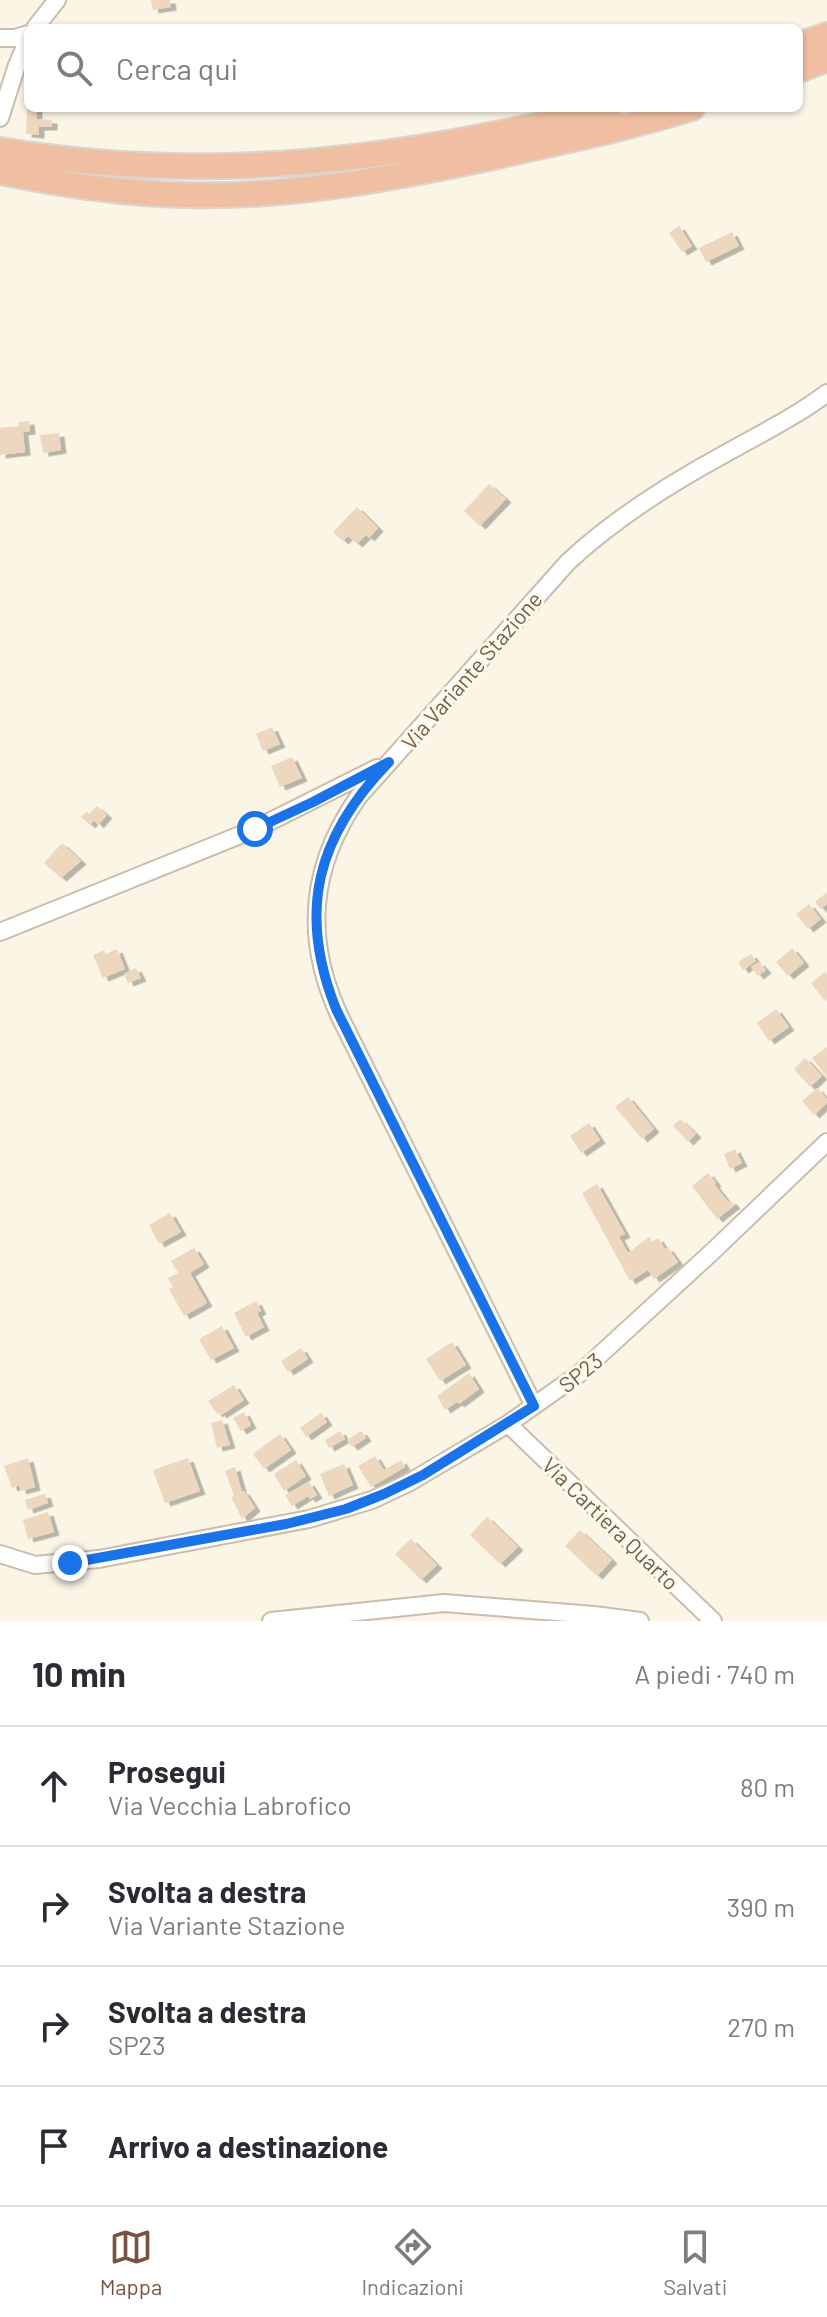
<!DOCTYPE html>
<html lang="it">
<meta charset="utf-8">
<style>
:root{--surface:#fff;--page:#f2f2f3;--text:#2b2b33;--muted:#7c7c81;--line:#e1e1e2;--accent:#7a5242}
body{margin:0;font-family:Barlow,sans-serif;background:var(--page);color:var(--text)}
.stop{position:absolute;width:24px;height:24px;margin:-18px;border:6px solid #1a73e8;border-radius:50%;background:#fff}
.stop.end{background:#1a73e8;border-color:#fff;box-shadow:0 2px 8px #0008}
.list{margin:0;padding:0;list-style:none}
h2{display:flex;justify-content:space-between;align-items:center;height:104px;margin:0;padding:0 32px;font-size:34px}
h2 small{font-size:26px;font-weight:400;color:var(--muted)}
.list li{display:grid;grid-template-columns:52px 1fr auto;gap:24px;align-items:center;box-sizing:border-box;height:120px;padding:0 32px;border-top:2px solid var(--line)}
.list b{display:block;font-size:30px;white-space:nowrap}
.list p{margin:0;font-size:26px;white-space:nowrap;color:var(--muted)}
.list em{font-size:26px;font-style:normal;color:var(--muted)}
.icon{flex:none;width:44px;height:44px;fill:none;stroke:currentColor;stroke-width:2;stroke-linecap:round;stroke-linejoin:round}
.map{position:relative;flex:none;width:827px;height:1621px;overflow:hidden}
.search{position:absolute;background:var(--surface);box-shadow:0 2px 6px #0004;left:24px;right:24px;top:24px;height:88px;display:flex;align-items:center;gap:20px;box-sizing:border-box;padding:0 28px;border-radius:12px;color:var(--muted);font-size:30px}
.sheet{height:584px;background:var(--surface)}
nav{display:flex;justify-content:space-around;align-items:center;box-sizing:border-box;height:112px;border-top:2px solid var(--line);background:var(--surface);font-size:22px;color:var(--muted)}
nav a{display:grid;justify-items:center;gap:4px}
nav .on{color:var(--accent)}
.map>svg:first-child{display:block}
.building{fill:#eed7bf;filter:url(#shadow)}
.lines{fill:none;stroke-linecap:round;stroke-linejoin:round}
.minor-casing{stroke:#cbbdad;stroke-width:20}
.highway-casing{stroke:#dad5d0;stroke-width:28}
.minor{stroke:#fff;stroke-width:16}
.highway{stroke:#f0bfa1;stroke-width:24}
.route{stroke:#1a73e8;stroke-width:10}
.labels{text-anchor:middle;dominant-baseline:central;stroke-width:6;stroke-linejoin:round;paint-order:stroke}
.street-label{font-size:22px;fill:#715e4c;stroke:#fef8eb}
</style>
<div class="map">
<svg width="827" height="1621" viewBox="0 0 827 1621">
<defs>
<filter id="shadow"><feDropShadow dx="5.5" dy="3.5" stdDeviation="0" flood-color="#0004"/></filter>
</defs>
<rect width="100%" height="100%" fill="#faf5e5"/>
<!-- building -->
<path class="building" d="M151,0H170L171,7L153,10Z
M27,108H37V119L52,120V127H39V135L26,134Z
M679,226L692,246L682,252L669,233Z
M732,232L739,246L706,262L699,248Z
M29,421L30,431L23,432L25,452L0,455V428L19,426V422Z
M59,433L61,450L43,453L40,435Z
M489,484L506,499L480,526L464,511Z
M357,507L378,528L369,538L366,535L357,544L348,536L343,541L333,532Z
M272,727L280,744L263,751L256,734Z
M292,757L302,778L280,787L271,766Z
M97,806L107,815L98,825L94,820L90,825L81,817L86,812L89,814Z
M62,843L81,861L61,878L44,863Z
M827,892V904L821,909L815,902Z
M809,904L821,919L808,929L796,914Z
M792,948L804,963L788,976L776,962Z
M117,949L125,969L103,978L93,955L104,950L106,954Z
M751,954L756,961L743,970L738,962Z
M759,962L766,970L758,976L751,967Z
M136,968L141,978L128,983L124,974Z
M825,972L827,975V998L824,1000L811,983Z
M776,1009L789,1027L769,1041L757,1023Z
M827,1047V1077L812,1058Z
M805,1058L822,1076L810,1087L794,1069Z
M817,1088L827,1099V1103L814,1115L802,1101Z
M628,1097L654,1129L642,1139L615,1107Z
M680,1119L696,1134L688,1142L673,1126Z
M589,1123L600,1140L581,1153L570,1136Z
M735,1149L742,1163L730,1169L724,1154Z
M708,1173L716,1183L714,1184L728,1202L730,1200L735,1205L717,1219L692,1186Z
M597,1184L625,1234L619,1237L628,1253L649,1237L652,1242L658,1238L665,1249L668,1248L678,1262L654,1279L648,1270L630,1281L582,1193Z
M170,1213L181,1232L159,1244L149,1225Z
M194,1248L204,1264L190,1273L207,1303L184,1316L169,1289L173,1287L168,1278L178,1273L171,1261Z
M256,1301L261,1311L257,1313L264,1327L246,1337L234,1313Z
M222,1326L234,1348L211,1360L199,1339Z
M452,1342L466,1365L440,1381L426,1359Z
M301,1348L308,1359L288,1372L281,1361Z
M469,1373L479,1389L459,1404L457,1402L445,1410L437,1396Z
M234,1385L244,1400L221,1415L219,1412L217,1414L208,1401Z
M244,1412L251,1425L241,1431L233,1418Z
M321,1413L327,1422L306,1437L300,1428Z
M222,1420L230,1445L217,1448L211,1423Z
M340,1431L345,1439L329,1448L325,1440Z
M361,1431L366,1438L352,1447L347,1440Z
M280,1434L291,1450L264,1469L253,1454Z
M375,1456L384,1470L401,1460L405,1467L371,1487L358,1466Z
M28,1458L35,1487L21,1491L19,1485L12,1488L4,1466Z
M188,1458L200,1491L165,1503L153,1470Z
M296,1460L306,1476L284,1491L274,1474Z
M344,1464L353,1485L329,1496L320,1474Z
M235,1467L242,1492L244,1491L255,1508L242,1519L231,1497L234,1496L225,1471Z
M309,1482L317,1495L310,1499L308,1496L292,1506L285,1495Z
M45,1494L48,1503L28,1510L25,1500Z
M48,1512L54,1532L28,1539L23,1520Z
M487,1517L518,1547L500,1564L470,1535Z
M580,1530L612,1560L597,1576L565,1546Z
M411,1539L437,1565L421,1580L395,1554Z"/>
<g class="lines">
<defs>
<path id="minor" d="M35,28L57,0
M0,38H15L28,34
M0,118L17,65L28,40
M0,932L255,829L377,768
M534,1406L341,1019C303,940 309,867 359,796L568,562C614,519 666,486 721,456C756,436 794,418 827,393
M508,1424L713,1621
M0,1554L35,1565L99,1559L309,1519L372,1500L410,1482L508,1424L579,1374L712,1252L827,1142
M271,1621L444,1603L594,1615L640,1621"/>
<path id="highway" d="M799,45L827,35
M799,70L827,59
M0,150C211,185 404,160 610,108
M0,172C62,184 123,194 186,195C291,198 395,178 498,156C563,141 628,128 692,108"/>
</defs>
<!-- minor casing -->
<use href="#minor" class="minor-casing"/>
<!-- highway casing -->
<use href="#highway" class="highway-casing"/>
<!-- minor -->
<use href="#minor" class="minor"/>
<!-- highway -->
<use href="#highway" class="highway"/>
</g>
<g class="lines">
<!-- route -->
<path class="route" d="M70,1563L286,1524L346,1509L384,1494L423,1475L534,1406L336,1009C297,911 317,836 389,762L313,802L255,829"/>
</g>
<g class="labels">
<!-- street labels -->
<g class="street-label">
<text transform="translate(471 670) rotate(-49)">Via Variante Stazione</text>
<text transform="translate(580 1372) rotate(-39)">SP23</text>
<text transform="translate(611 1523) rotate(44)">Via Cartiera Quarto</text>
</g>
</g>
</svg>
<div class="stop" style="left:255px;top:829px"></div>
<div class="stop end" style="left:70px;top:1563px"></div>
<div class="search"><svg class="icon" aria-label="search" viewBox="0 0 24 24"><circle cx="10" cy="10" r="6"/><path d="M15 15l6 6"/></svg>Cerca qui</div>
</div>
<section class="sheet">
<h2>10 min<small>A piedi · 740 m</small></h2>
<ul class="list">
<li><svg class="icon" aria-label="ahead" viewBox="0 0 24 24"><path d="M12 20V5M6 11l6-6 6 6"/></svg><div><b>Prosegui</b><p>Via Vecchia Labrofico</p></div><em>80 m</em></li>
<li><svg class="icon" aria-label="right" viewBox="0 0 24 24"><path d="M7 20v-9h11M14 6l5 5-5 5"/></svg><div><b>Svolta a destra</b><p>Via Variante Stazione</p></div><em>390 m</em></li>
<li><svg class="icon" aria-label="right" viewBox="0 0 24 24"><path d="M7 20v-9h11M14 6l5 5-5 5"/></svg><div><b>Svolta a destra</b><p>SP23</p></div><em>270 m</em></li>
<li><svg class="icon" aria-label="arrive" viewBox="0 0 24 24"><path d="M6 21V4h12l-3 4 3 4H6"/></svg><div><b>Arrivo a destinazione</b></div></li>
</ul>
</section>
<nav>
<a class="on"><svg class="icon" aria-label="map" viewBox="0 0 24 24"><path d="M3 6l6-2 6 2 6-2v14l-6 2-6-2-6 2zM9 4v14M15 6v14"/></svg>Mappa</a>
<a><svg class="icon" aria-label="directions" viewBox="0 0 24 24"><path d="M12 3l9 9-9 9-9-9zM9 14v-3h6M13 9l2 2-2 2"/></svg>Indicazioni</a>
<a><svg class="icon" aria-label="saved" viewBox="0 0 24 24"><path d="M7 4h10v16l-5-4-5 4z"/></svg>Salvati</a>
</nav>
